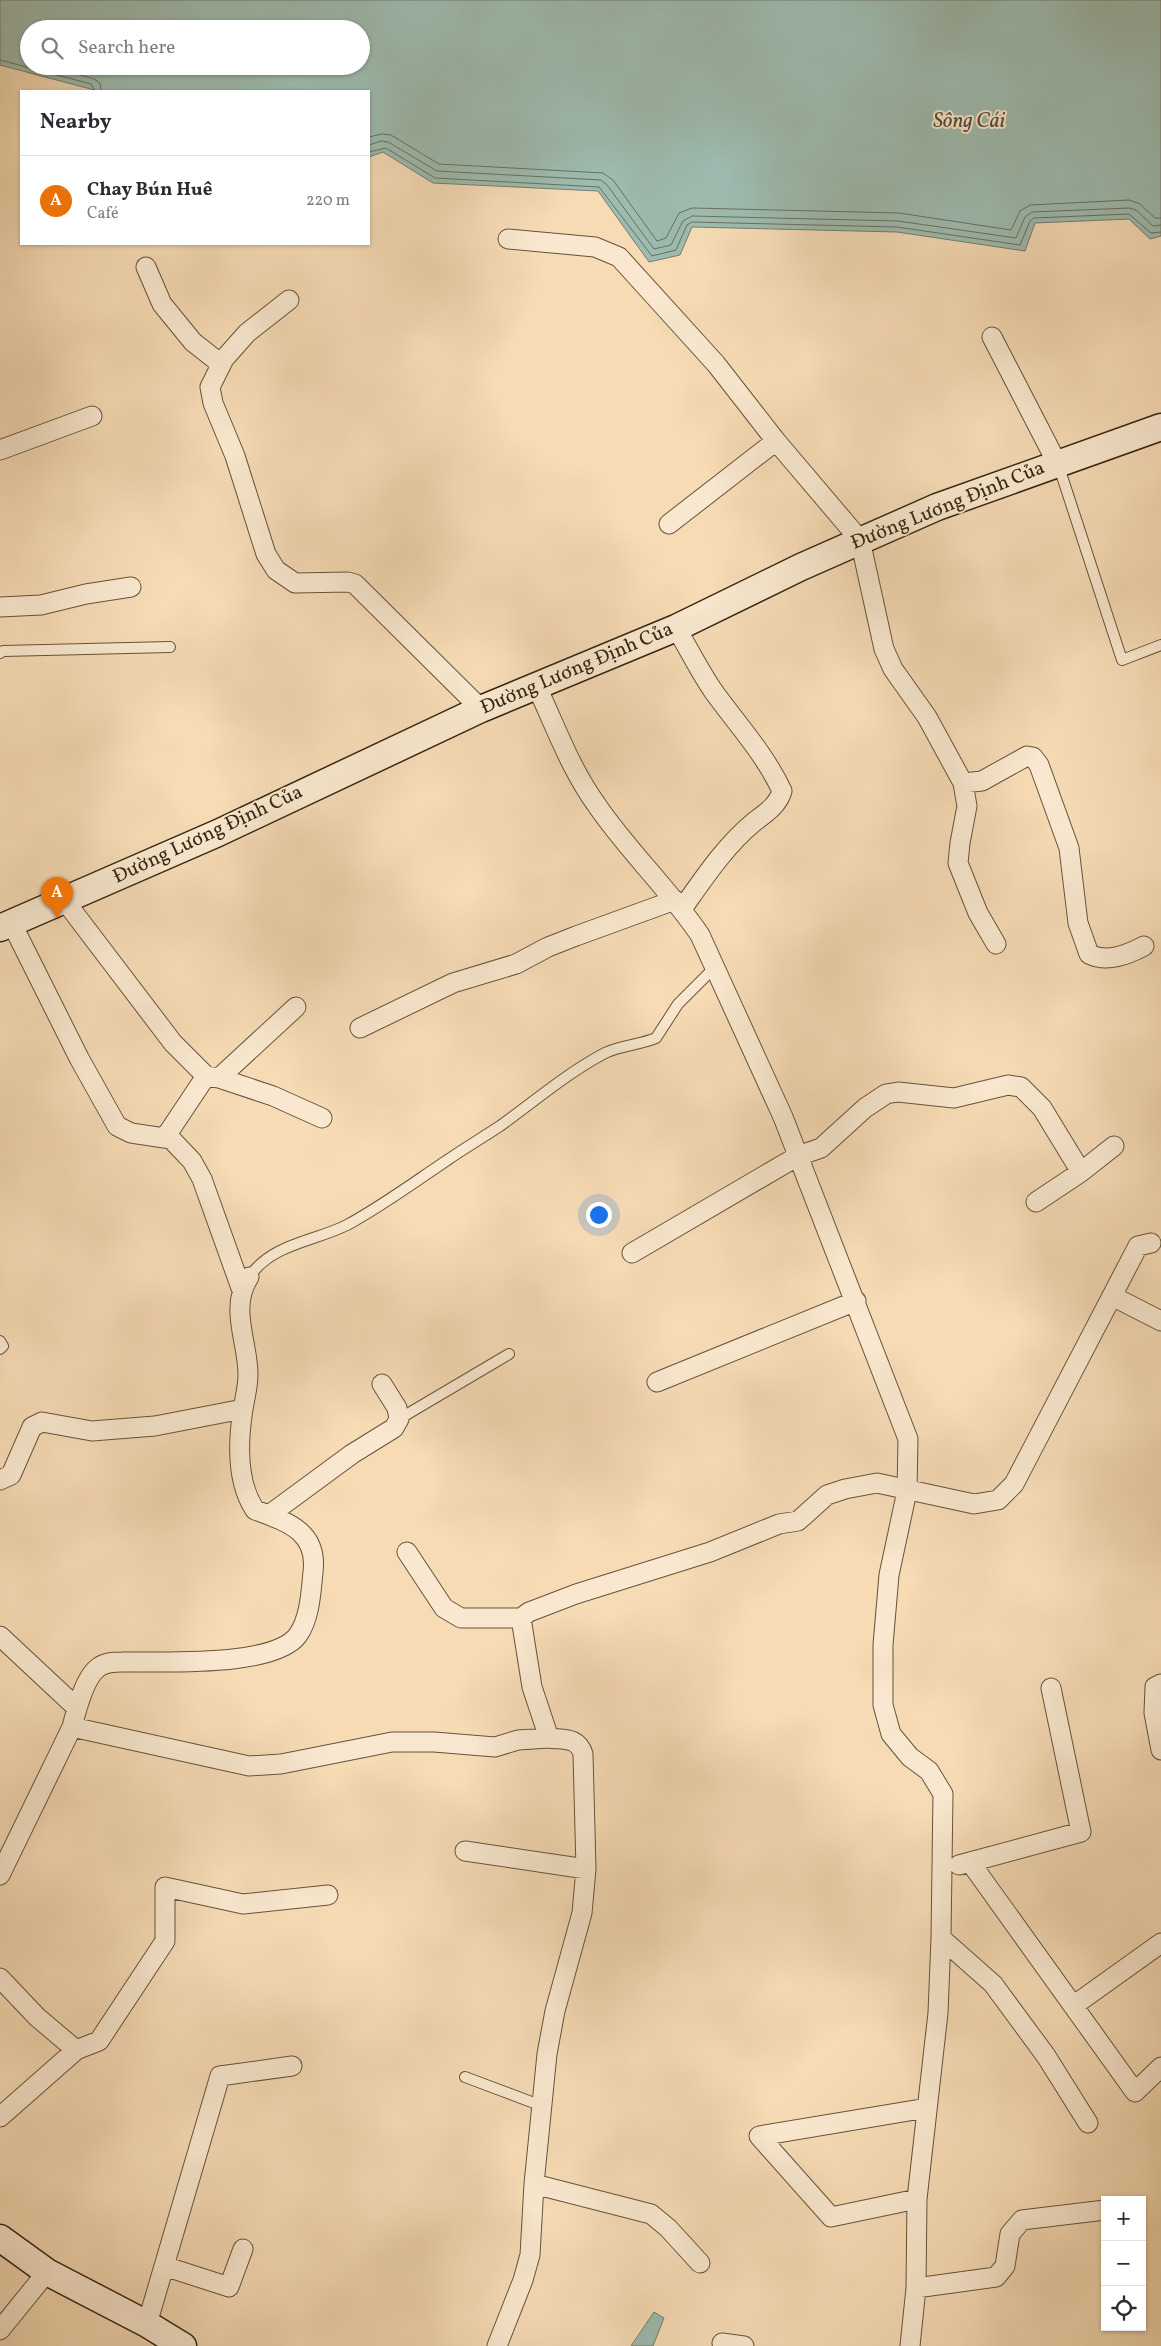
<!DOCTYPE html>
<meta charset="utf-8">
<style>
:root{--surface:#fff;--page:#f2f2f3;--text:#2b2b33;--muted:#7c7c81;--line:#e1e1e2;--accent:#2563eb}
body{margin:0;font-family:Vollkorn,serif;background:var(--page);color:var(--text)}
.controls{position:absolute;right:15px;bottom:15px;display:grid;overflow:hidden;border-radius:0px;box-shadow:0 1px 4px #0004}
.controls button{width:45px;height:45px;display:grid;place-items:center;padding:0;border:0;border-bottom:1px solid var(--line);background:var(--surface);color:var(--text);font:25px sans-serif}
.you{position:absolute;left:598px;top:1214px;width:18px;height:18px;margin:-12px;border:4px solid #fff;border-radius:50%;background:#1a73e8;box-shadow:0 0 0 8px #1a73e833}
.badge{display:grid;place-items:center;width:32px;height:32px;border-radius:50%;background:var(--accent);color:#fff;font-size:16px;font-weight:700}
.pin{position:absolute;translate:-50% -41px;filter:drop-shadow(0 1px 2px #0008)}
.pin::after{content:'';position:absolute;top:26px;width:18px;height:15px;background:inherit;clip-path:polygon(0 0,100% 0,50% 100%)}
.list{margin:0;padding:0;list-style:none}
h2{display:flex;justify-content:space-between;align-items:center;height:65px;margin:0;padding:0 20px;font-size:21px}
h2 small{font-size:16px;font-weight:400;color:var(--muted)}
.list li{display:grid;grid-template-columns:32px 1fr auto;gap:15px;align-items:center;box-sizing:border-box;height:90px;padding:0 20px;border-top:1px solid var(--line)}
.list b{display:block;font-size:19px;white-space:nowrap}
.list p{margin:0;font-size:16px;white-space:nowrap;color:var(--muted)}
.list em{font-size:16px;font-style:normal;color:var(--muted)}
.icon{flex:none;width:28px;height:28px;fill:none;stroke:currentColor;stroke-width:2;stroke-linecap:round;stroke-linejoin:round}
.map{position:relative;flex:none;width:1161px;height:2346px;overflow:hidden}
.search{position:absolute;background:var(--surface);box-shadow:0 1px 4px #0004;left:20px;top:20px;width:350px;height:55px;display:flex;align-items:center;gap:12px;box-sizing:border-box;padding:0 18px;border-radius:28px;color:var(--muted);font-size:19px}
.panel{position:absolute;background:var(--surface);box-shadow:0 1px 4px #0004;left:20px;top:90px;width:350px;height:155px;border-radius:0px}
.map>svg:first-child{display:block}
.water{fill:#9dbbaf;stroke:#737f70;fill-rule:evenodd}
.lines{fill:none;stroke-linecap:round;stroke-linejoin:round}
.shore{stroke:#697060;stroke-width:1}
.lane-casing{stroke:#65533b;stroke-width:12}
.street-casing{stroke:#65533b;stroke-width:21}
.secondary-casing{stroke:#352612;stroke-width:29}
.lane{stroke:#f9e8cf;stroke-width:10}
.street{stroke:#f9e8cf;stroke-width:19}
.secondary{stroke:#f9e8cf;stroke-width:26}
.labels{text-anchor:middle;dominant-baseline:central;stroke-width:4;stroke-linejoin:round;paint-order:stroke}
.street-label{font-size:20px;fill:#352612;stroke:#f9e8cf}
.water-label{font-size:21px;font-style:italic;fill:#4f4b39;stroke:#f9e8cf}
</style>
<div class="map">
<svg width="1161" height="2346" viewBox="0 0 1161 2346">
<rect width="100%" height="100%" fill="#f6dbb5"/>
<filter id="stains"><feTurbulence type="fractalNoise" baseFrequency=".004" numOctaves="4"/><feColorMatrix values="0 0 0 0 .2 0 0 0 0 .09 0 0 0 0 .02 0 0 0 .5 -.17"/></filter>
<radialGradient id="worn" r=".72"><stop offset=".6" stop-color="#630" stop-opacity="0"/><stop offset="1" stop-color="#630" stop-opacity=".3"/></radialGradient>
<!-- water -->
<path class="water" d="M0,0H1161V236L1150,239L1129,219L1035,223L1025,251L897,232L692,227L680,255L649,262L598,191L433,183L383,152L369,157V91H98L0,65ZM29,29H361V66H29Z
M654,2312L664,2318L653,2346H631Z"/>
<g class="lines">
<!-- shore -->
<path class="shore" d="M0,60L91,84L95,91
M49,66L94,79L100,83L101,91
M369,137L382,134L391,135L439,164L603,173L613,180L657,241L666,238L679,213L692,208L899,213L1011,230L1020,211L1030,205L1129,200L1140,204L1155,218H1161
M369,145L381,141L388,142L437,171L601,180L607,185L654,249L671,245L683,221L692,216L898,221L1016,238L1025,217L1032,212L1129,208L1136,210L1153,226L1161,225
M369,152L386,148L435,178L599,187L652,256L676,250L687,225L692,222L897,227L1020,245L1030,221L1034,218L1129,214L1151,233L1161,232"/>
<defs>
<path id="lane" d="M1058,464L1122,660L1161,645
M0,653L3,651L170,647
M249,1277C273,1243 313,1242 347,1225C382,1206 413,1183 446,1161C463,1149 482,1138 500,1126C535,1101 567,1073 605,1053C621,1045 640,1045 656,1038L678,1004L715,967
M0,1341L3,1346L0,1349
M399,1419L509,1354
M465,2077L542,2106"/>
<path id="street" d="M508,239L595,247L619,257L716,364L776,441L860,540L884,649L893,669L927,717L963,783L967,806L960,843L958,863L978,913L996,944
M146,267L162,304L193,342L221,364
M289,300L247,333L224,359L210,387L213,403L235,456L266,554L276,570L295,583L348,582L355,584L481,709
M992,337L1057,463
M0,450L92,416
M669,524L776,441
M0,607L41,605L86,594L131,587
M676,628C689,649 700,672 714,692C737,724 765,754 782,791C778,805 766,813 754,822C725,846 704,878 682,909
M536,685C555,725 570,768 596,804C627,850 669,889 700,935L783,1117L908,1439L907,1491L889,1575L883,1645V1705L891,1734L910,1757L929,1771L943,1794L941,1938L938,2013L917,2199L916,2288L910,2346
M963,783L982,781L1027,756L1033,757L1039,765L1069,848L1078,923L1089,954C1107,963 1127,955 1144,946
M65,901L173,1043L206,1076L219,1078L273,1096L322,1118
M12,924L79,1058L117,1126L131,1133L171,1139L192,1161L202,1179L241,1288
M360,1028L453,983L516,964L548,947L576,936L675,900
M219,1078L296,1007
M166,1136L206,1076
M1036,1202L1081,1172
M632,1253L798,1156L821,1148L865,1108L886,1094L898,1092L954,1098L1008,1085L1021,1087L1042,1108L1081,1172L1114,1146
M1112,1296L1161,1321
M657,1382L856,1301
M0,1480L11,1475L32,1427L42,1422L92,1431L155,1426L243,1409
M269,1515L352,1454L394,1428L399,1419L397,1408L382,1384
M407,1552L444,1608L461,1618H521
M0,1636L77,1708
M1161,1684L1155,1687L1154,1713L1161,1750
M72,1727L249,1766L281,1764L392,1742H434L495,1747L518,1740L549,1738
M465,1851L586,1869
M970,1862L1135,2092L1161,2067
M959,1865L1081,1832L1051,1688
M0,1875L72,1727C76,1711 85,1676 99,1667C106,1662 114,1662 122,1662C161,1661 274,1668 298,1635C310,1618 311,1592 313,1572C318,1531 287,1522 255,1510C236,1482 238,1441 243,1409C245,1397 248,1387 248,1374C248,1342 229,1308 249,1277
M941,1938L993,1984L1046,2056L1088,2123
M0,1978L37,2017L76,2050
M1073,2006L1161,1943
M0,2117L76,2050L99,2041L165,1941V1887L243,1904L328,1895
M534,2184L651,2214L668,2228L700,2263
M917,2199L831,2217L759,2136L927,2108
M164,2266L229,2287L243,2249
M916,2288L996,2277L1005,2266L1010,2234L1022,2220L1105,2210
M147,2324L220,2076L292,2066
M0,2330L47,2272
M722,2343L744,2346
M497,2346L523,2280L530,2255L534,2184L547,2054L555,2011L582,1913L586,1869L583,1754C578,1737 564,1740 549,1738L532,1687L521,1618L529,1612L576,1594L710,1552L779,1524L798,1521L827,1495L845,1489L877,1483L974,1504L998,1500L1014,1484L1138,1246L1151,1243"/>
<path id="secondary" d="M0,928L218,833L481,709L676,628L801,567L937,507L1161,427
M0,2238L47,2272L147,2324L183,2346"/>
</defs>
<!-- lane casing -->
<use href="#lane" class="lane-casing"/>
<!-- street casing -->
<use href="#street" class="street-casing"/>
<!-- secondary casing -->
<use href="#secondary" class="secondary-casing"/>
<!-- lane -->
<use href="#lane" class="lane"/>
<!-- street -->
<use href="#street" class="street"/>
<!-- secondary -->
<use href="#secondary" class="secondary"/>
</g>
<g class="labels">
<!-- street labels -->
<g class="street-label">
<text transform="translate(948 506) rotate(-22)">Đường Lương Định Của</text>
<text transform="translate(577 669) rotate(-23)">Đường Lương Định Của</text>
<text transform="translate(208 835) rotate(-25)">Đường Lương Định Của</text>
</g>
<!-- water labels -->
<g class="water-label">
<text x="969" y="121">Sông Cái</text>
</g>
</g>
<rect width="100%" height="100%" filter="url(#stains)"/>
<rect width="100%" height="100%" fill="url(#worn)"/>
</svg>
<div class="controls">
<button>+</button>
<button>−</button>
<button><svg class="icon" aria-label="locate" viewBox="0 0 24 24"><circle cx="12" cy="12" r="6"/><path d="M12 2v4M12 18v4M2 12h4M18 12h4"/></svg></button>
</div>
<div class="you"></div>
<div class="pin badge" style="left:57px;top:918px;background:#e8710a">A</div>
<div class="search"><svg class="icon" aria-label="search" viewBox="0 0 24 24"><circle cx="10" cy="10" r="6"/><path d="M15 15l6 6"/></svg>Search here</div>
<section class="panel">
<h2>Nearby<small></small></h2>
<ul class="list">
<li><span class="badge" style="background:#e8710a">A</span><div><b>Chay Bún Huê</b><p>Café</p></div><em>220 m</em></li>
</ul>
</section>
</div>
